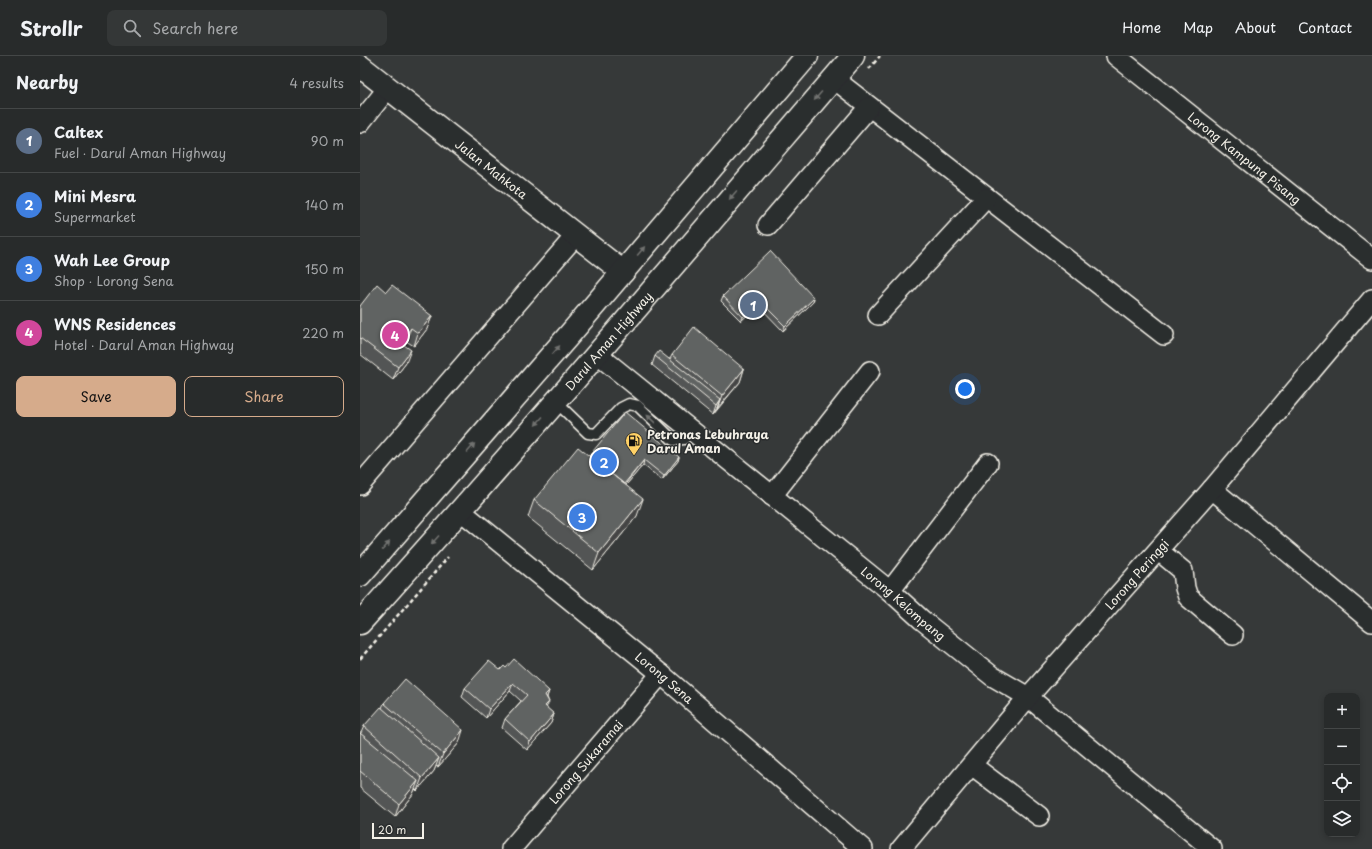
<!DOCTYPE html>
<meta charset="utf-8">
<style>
:root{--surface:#282b2b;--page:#343737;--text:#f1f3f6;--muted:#a5a7a9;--line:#444747;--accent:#d6ab8b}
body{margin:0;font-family:"Playpen Sans",sans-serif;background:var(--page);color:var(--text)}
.controls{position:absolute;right:12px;bottom:12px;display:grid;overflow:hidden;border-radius:8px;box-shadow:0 2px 6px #0003}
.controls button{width:36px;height:36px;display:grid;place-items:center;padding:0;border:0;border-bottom:1px solid var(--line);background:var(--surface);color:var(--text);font:20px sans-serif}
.scale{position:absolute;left:12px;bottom:10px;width:52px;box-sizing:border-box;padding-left:4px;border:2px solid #f4f1e8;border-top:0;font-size:11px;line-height:14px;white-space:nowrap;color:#f4f1e8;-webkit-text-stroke:3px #2a2d2e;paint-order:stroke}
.you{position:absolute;left:605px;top:333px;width:14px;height:14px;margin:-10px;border:3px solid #fff;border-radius:50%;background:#1a73e8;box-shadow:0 0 0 6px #1a73e833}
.badge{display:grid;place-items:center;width:26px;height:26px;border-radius:50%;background:var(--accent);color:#fff;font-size:13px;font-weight:700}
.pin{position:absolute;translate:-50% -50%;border:2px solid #fff;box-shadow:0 1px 4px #0006}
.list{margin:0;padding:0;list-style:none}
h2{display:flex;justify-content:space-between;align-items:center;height:52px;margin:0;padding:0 16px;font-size:17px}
h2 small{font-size:13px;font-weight:400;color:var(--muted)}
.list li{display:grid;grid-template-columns:26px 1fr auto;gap:12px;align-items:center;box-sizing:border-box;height:64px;padding:0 16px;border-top:1px solid var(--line)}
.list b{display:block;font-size:15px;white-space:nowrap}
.list p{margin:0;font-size:13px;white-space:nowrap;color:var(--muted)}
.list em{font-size:13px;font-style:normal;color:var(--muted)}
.actions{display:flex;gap:8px;padding:12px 16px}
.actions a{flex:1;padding:9px 0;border:1px solid var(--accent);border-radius:8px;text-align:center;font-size:14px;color:var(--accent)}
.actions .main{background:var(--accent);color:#111}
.icon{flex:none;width:22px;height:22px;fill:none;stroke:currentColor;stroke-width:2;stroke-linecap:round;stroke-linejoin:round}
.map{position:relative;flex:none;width:1012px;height:793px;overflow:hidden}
header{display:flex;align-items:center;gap:24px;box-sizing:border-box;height:56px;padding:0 20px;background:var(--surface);border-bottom:1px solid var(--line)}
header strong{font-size:19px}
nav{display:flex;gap:22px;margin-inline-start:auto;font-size:14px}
.search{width:280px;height:36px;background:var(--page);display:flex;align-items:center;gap:10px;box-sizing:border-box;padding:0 14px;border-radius:8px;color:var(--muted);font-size:15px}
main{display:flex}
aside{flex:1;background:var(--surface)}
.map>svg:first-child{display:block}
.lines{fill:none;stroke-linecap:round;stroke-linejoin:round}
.lane-casing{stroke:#f4f1e8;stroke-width:13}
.street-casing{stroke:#f4f1e8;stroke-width:22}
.secondary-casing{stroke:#f4f1e8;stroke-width:25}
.primary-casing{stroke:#f4f1e8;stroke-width:25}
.path{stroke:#f4f1e8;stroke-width:2.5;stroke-dasharray:4 3;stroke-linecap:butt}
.lane{stroke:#2a2d2e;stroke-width:10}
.street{stroke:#2a2d2e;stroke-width:19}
.secondary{stroke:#2a2d2e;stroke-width:22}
.primary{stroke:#2a2d2e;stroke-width:22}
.wall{fill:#535554;stroke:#f4f1e8}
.shaded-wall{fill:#444545;stroke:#f4f1e8}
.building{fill:#616362;stroke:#f4f1e8}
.oneway{fill:#71726f}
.labels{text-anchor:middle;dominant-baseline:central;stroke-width:3;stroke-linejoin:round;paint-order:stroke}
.street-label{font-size:12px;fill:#f4f1e8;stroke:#2a2d2e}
.poi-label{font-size:12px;font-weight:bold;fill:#f4f1e8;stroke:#2a2d2e;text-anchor:start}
</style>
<header>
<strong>Strollr</strong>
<div class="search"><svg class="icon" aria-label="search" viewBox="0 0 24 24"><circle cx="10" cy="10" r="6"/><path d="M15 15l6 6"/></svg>Search here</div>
<nav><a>Home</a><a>Map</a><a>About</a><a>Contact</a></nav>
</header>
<main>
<aside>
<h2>Nearby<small>4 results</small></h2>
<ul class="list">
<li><span class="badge" style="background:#5c6f8a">1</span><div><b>Caltex</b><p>Fuel · Darul Aman Highway</p></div><em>90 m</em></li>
<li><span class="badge" style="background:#3f7fe0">2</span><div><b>Mini Mesra</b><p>Supermarket</p></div><em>140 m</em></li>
<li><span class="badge" style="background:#3f7fe0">3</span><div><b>Wah Lee Group</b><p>Shop · Lorong Sena</p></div><em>150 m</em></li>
<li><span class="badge" style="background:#d1479c">4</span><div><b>WNS Residences</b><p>Hotel · Darul Aman Highway</p></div><em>220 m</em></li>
</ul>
<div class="actions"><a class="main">Save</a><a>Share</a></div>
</aside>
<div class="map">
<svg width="1012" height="793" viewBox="0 0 1012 793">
<rect width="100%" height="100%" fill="#363939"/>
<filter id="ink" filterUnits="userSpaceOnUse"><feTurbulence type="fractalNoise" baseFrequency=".025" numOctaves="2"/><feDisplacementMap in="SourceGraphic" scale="8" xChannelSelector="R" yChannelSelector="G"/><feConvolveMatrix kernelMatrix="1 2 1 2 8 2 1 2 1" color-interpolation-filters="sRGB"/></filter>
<g filter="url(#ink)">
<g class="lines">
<defs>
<path id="lane" d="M196,346L228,377L236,378L261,352L269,348L278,350L313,384L324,383L331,374"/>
<g id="street">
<path id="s1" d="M756,0L1012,203"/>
<path d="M473,22L804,279"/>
<path d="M0,67L28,32"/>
<path d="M408,169L509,51"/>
<path d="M518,259L626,142"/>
<path id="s2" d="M237,298L530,535L562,564L632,620L668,641L852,793"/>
<path d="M0,429L216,179"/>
<path d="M852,433L1012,566"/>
<path d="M412,440L510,315"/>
<path id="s3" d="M101,455L301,618L503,793"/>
<path d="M799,495L823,515L825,532L828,541L873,579"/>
<path d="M530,535L628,407"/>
<path d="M613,710L679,760"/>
<path id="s4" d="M151,793L301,618"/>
<path id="s5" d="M541,793L668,641L852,433L1012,243"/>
</g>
<g id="secondary">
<path id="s6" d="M0,10L263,216"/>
</g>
<g id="primary">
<path d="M0,519L210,278L447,0"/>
<path id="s7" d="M0,567C168,381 330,190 493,0"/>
</g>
</defs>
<!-- lane casing -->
<use href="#lane" class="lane-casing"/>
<!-- street casing -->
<use href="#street" class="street-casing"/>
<!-- secondary casing -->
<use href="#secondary" class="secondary-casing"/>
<!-- primary casing -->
<use href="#primary" class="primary-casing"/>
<!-- path -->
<path class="path" d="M509,13L520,0
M0,603L88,501"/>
<!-- lane -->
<use href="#lane" class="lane"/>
<!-- street -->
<use href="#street" class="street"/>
<!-- secondary -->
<use href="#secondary" class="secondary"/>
<!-- primary -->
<use href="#primary" class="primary"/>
</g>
<!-- wall -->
<path class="wall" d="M26,236L72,260L67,273L54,290L46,285L44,289L46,307L33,324L0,298V250Z
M363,240L454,242L453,246L423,275L398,249L381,265L361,245Z
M312,299L384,313L380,326L353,359L292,309L295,300L310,303Z
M229,400L319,401L318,405L302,424L283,409L266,429L277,460L233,514L168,461L174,444Z
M146,612L189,635L187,641L189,646L186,652L194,658L191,667L167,694L142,672L145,663L161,645L150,635L126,662L102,641L105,632L140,614Z
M24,647L99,687L78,711L76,710L74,715L57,735L55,733L53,738L35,761L0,732V677H1L4,670L22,652Z"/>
<!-- shaded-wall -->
<path class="shaded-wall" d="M454,242L453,246L423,275L425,270Z
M400,245L398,249L381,265L383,261Z
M72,260L67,273L54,290L58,277Z
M51,272L46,285L35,299L40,286Z
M51,294L46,307L33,324L38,311Z
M384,313L380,326L357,353L362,340Z
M360,344L357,353L353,359L356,350Z
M319,401L318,405L302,424L304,420Z
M284,404L283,409L261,435L263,431Z
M283,443L277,460L233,514L239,497Z
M153,627L150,635L126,662L129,653Z
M189,635L186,643L185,639Z
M194,658L191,667L167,694L170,686Z
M103,674L99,687L78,711L83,698Z
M79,702L74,715L57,735L62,722Z
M58,725L53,738L35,761L39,748Z"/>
<!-- building -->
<path class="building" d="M410,195L454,242L425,270L400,245L383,261L363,240Z
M17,228L26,236L32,229L72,260L58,277L51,272L40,286L51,294L38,311L0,282V250Z
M334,271L384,313L362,340L312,299Z
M299,295L360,344L356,350L295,300Z
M265,356L319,401L304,420L284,404L264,428L229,400Z
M218,391L283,443L239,497L174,444Z
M154,603L189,635L185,639L189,646L185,650L194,658L170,686L145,663L167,639L153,627L129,653L105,632L129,605L140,614L144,610L146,612Z
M45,623L103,674L83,698L24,647Z
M21,651L79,702L62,722L4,670Z
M0,677L58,725L39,748L0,715Z"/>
<!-- one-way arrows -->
<defs><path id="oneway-solid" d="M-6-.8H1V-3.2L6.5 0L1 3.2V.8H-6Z"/></defs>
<g class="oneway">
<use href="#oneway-solid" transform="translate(458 40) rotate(131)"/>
<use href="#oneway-solid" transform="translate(373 139) rotate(131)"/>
<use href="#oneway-solid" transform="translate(281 195) rotate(-50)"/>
<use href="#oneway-solid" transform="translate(196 294) rotate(-49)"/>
<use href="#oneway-solid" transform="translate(291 363) rotate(-136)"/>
<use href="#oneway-solid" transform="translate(179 365) rotate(131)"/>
<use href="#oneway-solid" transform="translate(111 392) rotate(-49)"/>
<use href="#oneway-solid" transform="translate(75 484) rotate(132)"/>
<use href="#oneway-solid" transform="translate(26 490) rotate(-49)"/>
</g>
</g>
<!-- icons -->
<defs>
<symbol id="fuel-pin" viewBox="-11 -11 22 30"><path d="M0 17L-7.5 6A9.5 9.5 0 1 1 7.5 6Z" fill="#ffd166" stroke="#2a2d2e"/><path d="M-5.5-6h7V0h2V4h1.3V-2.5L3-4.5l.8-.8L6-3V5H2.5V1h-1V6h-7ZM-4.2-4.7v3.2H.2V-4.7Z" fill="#111"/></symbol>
</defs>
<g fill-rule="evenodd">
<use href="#fuel-pin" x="264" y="375" width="20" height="27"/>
</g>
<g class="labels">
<!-- street labels -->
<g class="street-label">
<text stroke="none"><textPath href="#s1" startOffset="164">Lorong Kampung Pisang</textPath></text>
<text stroke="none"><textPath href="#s6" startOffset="167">Jalan Mahkota</textPath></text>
<text stroke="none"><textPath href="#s7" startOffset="376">Darul Aman Highway</textPath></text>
<text stroke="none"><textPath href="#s5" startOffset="362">Lorong Peringgi</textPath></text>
<text stroke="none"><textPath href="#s2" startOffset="395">Lorong Kelompang</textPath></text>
<text stroke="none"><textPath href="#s3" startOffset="263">Lorong Sena</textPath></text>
<text stroke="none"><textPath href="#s4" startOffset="115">Lorong Sukaramai</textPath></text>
</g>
<!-- poi labels -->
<g class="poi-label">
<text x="287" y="378">Petronas Lebuhraya<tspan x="287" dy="14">Darul Aman</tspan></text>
</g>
</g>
</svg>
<div class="controls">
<button>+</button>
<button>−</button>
<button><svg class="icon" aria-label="locate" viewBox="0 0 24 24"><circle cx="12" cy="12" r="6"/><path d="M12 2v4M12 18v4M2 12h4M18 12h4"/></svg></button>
<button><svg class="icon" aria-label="layers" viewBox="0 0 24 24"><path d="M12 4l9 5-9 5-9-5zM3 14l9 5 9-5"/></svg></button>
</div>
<div class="scale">20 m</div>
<div class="you"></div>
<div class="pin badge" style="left:393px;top:249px;background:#5c6f8a">1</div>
<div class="pin badge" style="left:244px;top:406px;background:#3f7fe0">2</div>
<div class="pin badge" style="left:222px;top:461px;background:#3f7fe0">3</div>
<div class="pin badge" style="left:35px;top:279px;background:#d1479c">4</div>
</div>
</main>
